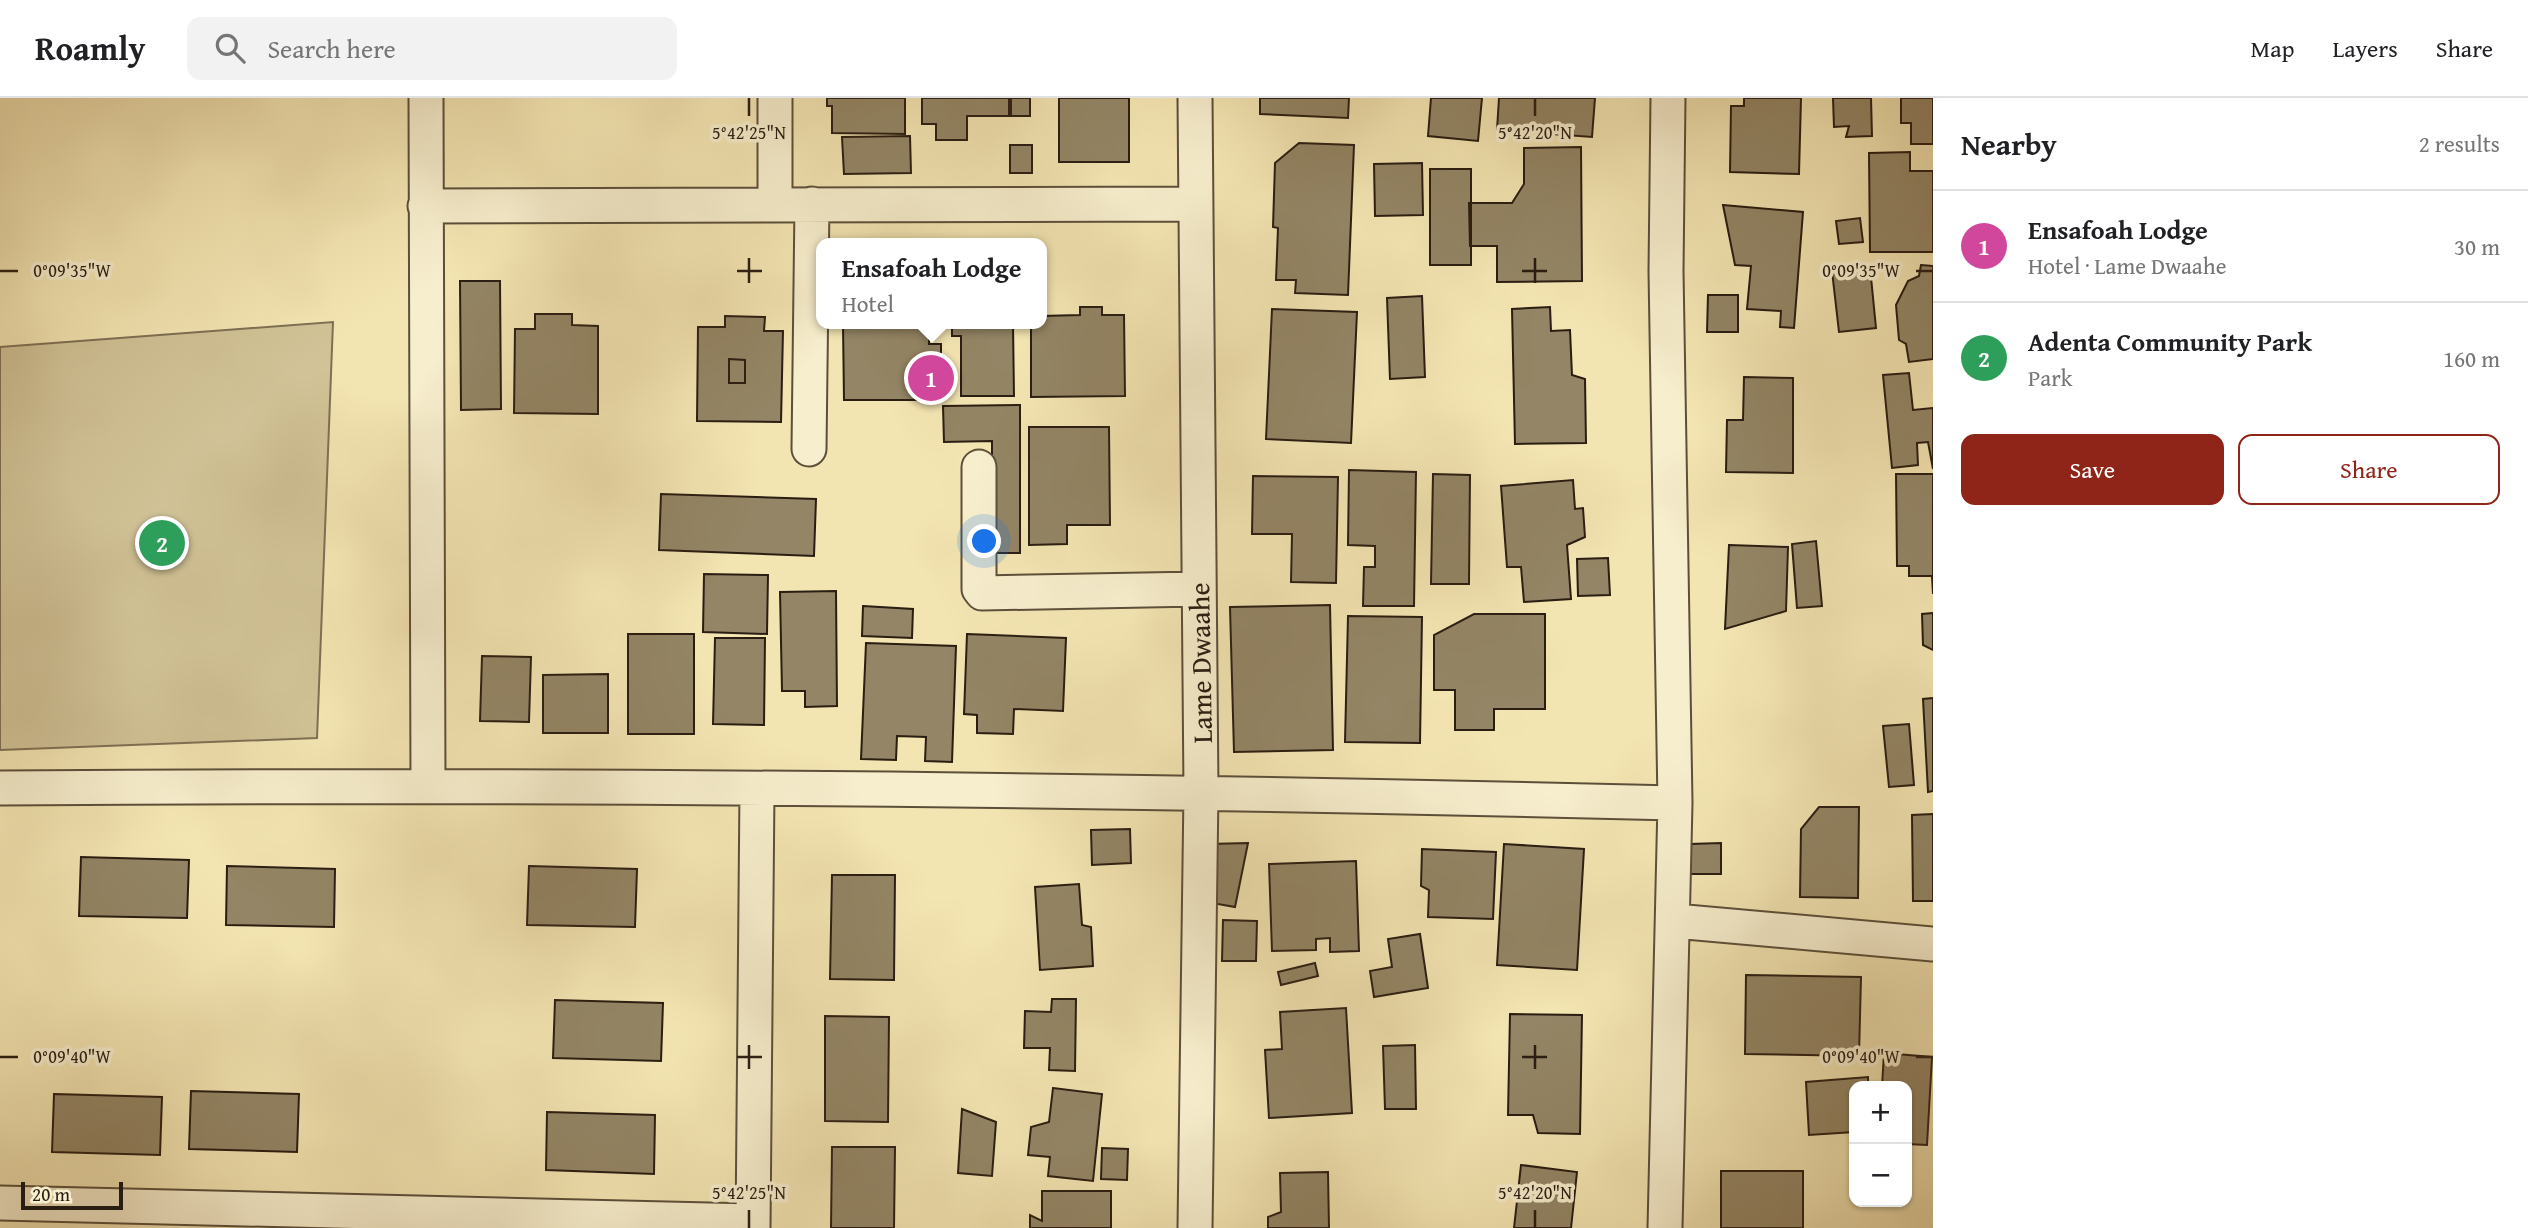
<!DOCTYPE html>
<meta charset="utf-8">
<style>
:root{--surface:#fff;--page:#f2f2f2;--text:#202124;--muted:#757577;--line:#e0e0e0;--accent:#8f2418}
body{margin:0;font-family:"Gentium Book Plus",serif;background:var(--page);color:var(--text)}
.controls{position:absolute;right:21px;bottom:21px;display:grid;overflow:hidden;border-radius:14px;box-shadow:0 2px 5px #0004}
.controls button{width:63px;height:63px;display:grid;place-items:center;padding:0;border:0;border-bottom:2px solid var(--line);background:var(--surface);color:var(--text);font:35px sans-serif}
.scale{position:absolute;left:21px;bottom:18px;width:102px;box-sizing:border-box;padding-left:7px;border:4px solid #2a1d12;border-top:0;font-size:19px;line-height:24px;white-space:nowrap;color:#2a1d12;-webkit-text-stroke:5px #f7eecd;paint-order:stroke}
.you{position:absolute;left:985px;top:444px;width:24px;height:24px;margin:-18px;border:5px solid #fff;border-radius:50%;background:#1a73e8;box-shadow:0 0 0 10px #1a73e833}
.badge{display:grid;place-items:center;width:46px;height:46px;border-radius:50%;background:var(--accent);color:#fff;font-size:23px;font-weight:700}
.pin{position:absolute;translate:-50% -50%;border:4px solid #fff;box-shadow:0 2px 7px #0006}
.popup{position:absolute;left:816px;top:140px;width:231px;height:91px;box-sizing:border-box;display:grid;place-content:center;border-radius:14px;background:var(--surface);filter:drop-shadow(0 2px 5px #0005);font-size:23px;white-space:nowrap;color:var(--muted)}
.popup b{font-size:26px;color:var(--text)}
.popup::after{content:'';position:absolute;left:50%;top:100%;margin-left:-14px;border:14px solid transparent;border-top-color:var(--surface)}
.list{margin:0;padding:0;list-style:none}
h2{display:flex;justify-content:space-between;align-items:center;height:91px;margin:0;padding:0 28px;font-size:30px}
h2 small{font-size:23px;font-weight:400;color:var(--muted)}
.list li{display:grid;grid-template-columns:46px 1fr auto;gap:21px;align-items:center;box-sizing:border-box;height:112px;padding:0 28px;border-top:2px solid var(--line)}
.list b{display:block;font-size:26px;white-space:nowrap}
.list p{margin:0;font-size:23px;white-space:nowrap;color:var(--muted)}
.list em{font-size:23px;font-style:normal;color:var(--muted)}
.actions{display:flex;gap:14px;padding:21px 28px}
.actions a{flex:1;padding:16px 0;border:2px solid var(--accent);border-radius:14px;text-align:center;font-size:24px;color:var(--accent)}
.actions .main{background:var(--accent);color:#fff}
.icon{flex:none;width:38px;height:38px;fill:none;stroke:currentColor;stroke-width:2;stroke-linecap:round;stroke-linejoin:round}
.map{position:relative;flex:none;width:1933px;height:1130px;overflow:hidden}
header{display:flex;align-items:center;gap:42px;box-sizing:border-box;height:98px;padding:0 35px;background:var(--surface);border-bottom:2px solid var(--line)}
header strong{font-size:33px}
nav{display:flex;gap:38px;margin-inline-start:auto;font-size:24px}
.search{width:490px;height:63px;background:var(--page);display:flex;align-items:center;gap:18px;box-sizing:border-box;padding:0 24px;border-radius:14px;color:var(--muted);font-size:26px}
main{display:flex}
aside{flex:1;background:var(--surface)}
.map>svg:first-child{display:block}
.green{fill:#d1c397;stroke:#7e7054;stroke-width:2}
.building{fill:#938565;stroke:#2a1d12;stroke-width:2;fill-rule:evenodd}
.lines{fill:none;stroke-linecap:round;stroke-linejoin:round}
.minor-casing{stroke:#5c4f3a;stroke-width:37}
.minor{stroke:#f7eecd;stroke-width:33}
.ticks{fill:none;stroke:#2a1d12;stroke-width:2.5}
.labels{text-anchor:middle;dominant-baseline:central;stroke-width:7;stroke-linejoin:round;paint-order:stroke}
.street-label{font-size:28px;fill:#2a1d12;stroke:#f7eecd}
.ticks-label{font-size:18px;text-anchor:middle;fill:#2a1d12;stroke:#f7eecd;stroke-width:7;stroke-linejoin:round;paint-order:stroke}
</style>
<header>
<strong>Roamly</strong>
<div class="search"><svg class="icon" aria-label="search" viewBox="0 0 24 24"><circle cx="10" cy="10" r="6"/><path d="M15 15l6 6"/></svg>Search here</div>
<nav><a>Map</a><a>Layers</a><a>Share</a></nav>
</header>
<main>
<div class="map">
<svg width="1933" height="1130" viewBox="0 0 1933 1130">
<rect width="100%" height="100%" fill="#f3e5b2"/>
<filter id="stains"><feTurbulence type="fractalNoise" baseFrequency=".00286" numOctaves="4"/><feColorMatrix values="0 0 0 0 .2 0 0 0 0 .09 0 0 0 0 .02 0 0 0 .5 -.17"/></filter>
<radialGradient id="worn" r=".72"><stop offset=".6" stop-color="#630" stop-opacity="0"/><stop offset="1" stop-color="#630" stop-opacity=".3"/></radialGradient>
<!-- green -->
<path class="green" d="M333,224L317,640L0,652V249Z"/>
<!-- building -->
<path class="building" d="M827,0H905V36L832,35V8H827Z
M922,0H1009V18H967V42H936V26H922Z
M1011,0H1030V18H1011Z
M1059,0H1129V64H1059Z
M1260,0H1349L1348,20L1260,16Z
M1431,0H1482L1478,43L1428,38Z
M1499,0H1595L1592,39L1497,32Z
M1744,0H1801L1799,76L1730,74L1731,8H1744Z
M1833,0H1871L1872,38L1846,39L1849,28L1834,29Z
M1901,0H1933V46H1911V25H1901Z
M910,38L911,75L844,76L842,39Z
M1299,45L1354,47L1348,197L1295,195L1296,182H1276L1278,130L1273,129L1275,65Z
M1010,47H1032V75H1010Z
M1581,49L1582,183L1497,184V148H1470L1469,105H1512L1524,86V50Z
M1910,54V73H1933V154H1870L1869,55Z
M1422,65L1423,117L1375,118L1374,66Z
M1430,71H1471V167H1430Z
M1723,107L1803,114L1794,230L1780,229L1781,213L1747,211L1751,168L1735,167Z
M1860,120L1863,144L1839,146L1836,123Z
M1921,167L1933,168V261L1909,264L1906,246L1899,242L1896,207L1908,183L1919,178Z
M1870,169L1876,230L1839,234L1832,173Z
M460,183H500L501,311L461,312Z
M1708,197H1738V234H1707Z
M1422,198L1425,279L1390,281L1387,200Z
M1080,209H1102V217H1124L1125,298L1031,299V226H1041V218L1080,217Z
M1550,209L1551,233L1570,232L1572,277L1585,281L1586,345L1515,346L1512,211Z
M1272,211L1357,214L1351,345L1266,341Z
M535,216H572V227L598,228V316L514,315L515,231H535Z
M725,218L765,219L764,233H783L781,324L697,323L698,229H725ZM729,261L745,262V285H729Z
M843,226H929V246H941V302H844Z
M952,226H1013L1014,298H961V238H952Z
M729,261L745,262V285H729Z
M1909,275L1913,312L1933,310V371L1928,344L1917,345L1918,367L1892,370L1883,277Z
M1744,279L1793,280V375L1726,374L1727,322H1743Z
M1020,307V455H992V343L944,344L943,308Z
M1029,329H1109L1110,427H1067V446L1029,447Z
M1349,372L1416,374L1414,508H1363L1364,469H1375V448L1348,447Z
M1433,376L1470,377L1469,486H1431Z
M1896,376H1933V496L1932,478H1909V468H1897Z
M1253,378L1338,379L1336,485L1291,484L1292,436H1252Z
M1573,382L1575,411L1583,410L1585,439L1567,447L1571,501L1524,504L1521,469H1507L1501,388Z
M661,396L816,401L814,458L659,452Z
M1816,443L1822,508L1797,510L1792,446Z
M1729,447L1788,449L1786,513L1725,531Z
M1608,460L1610,497L1578,498L1577,461Z
M704,476L768,477L767,536L703,534Z
M836,493L837,608L805,609V593H782L780,494Z
M1330,507L1333,652L1234,654L1230,509Z
M863,508L913,511L912,540L862,538Z
M1933,515V552L1923,547L1922,516Z
M1474,516H1545V611H1494V632H1455V592H1434V537Z
M1348,518L1422,519L1420,645L1345,644Z
M628,536H694V636H628Z
M967,536L1066,540L1063,613L1014,611L1013,636L977,635V617L964,616Z
M715,540H765L764,627L713,626Z
M866,545L956,548L952,664L925,663L926,639L897,638L896,662L861,661Z
M482,558L531,559L529,624L480,623Z
M608,576V635H543V577Z
M1933,600V693L1928,694L1923,601Z
M1909,626L1914,687L1889,689L1883,628Z
M1819,709H1859L1858,800L1800,799L1801,731Z
M1933,716V803H1913L1912,717Z
M1130,731L1131,765L1092,767L1091,732Z
M1248,745L1235,809L1212,805L1209,746Z
M1721,745V776H1690V746Z
M1504,746L1584,751L1577,872L1497,867Z
M1422,751L1496,754L1493,821L1428,819L1429,792L1421,788Z
M81,759L189,762L187,820L79,818Z
M1356,763L1359,853L1330,854V840L1316,841V852L1272,853L1269,766Z
M227,768L335,771L334,829L226,827Z
M529,768L637,771L635,829L527,827Z
M832,777H895L894,882L830,881Z
M1079,786L1082,827L1091,829L1093,868L1040,872L1035,789Z
M1223,822L1257,823L1256,863H1222Z
M1420,836L1428,890L1374,899L1370,873L1392,869L1388,841Z
M1315,865L1318,878L1281,887L1278,874Z
M1746,877L1861,879L1859,958L1745,956Z
M1052,901H1076L1075,973L1049,972L1050,950H1024L1025,913L1051,914Z
M555,902L663,905L661,963L553,960Z
M1346,910L1352,1015L1269,1020L1265,952L1282,951L1280,914Z
M1510,916L1582,917L1580,1036L1538,1035L1533,1017H1508Z
M825,918L889,919L888,1024L825,1023Z
M1415,947L1416,1011H1385L1383,948Z
M1884,955L1932,959L1927,1047L1907,1046V988H1882Z
M1868,979V988H1854V1034L1809,1037L1806,984Z
M1053,990L1102,996L1093,1083L1048,1078L1050,1059L1028,1057L1031,1029L1049,1024Z
M191,993L299,996L297,1054L189,1051Z
M54,996L162,999L160,1057L52,1054Z
M962,1011L996,1024L992,1078L958,1075Z
M547,1014L655,1017L654,1076L546,1072Z
M832,1049H895L894,1130H831Z
M1102,1050L1128,1051L1127,1082L1101,1081Z
M1521,1067L1577,1074L1571,1130H1514Z
M1721,1073H1803V1130H1721Z
M1328,1074L1329,1130H1268V1119L1281,1114L1280,1075Z
M1042,1093H1111V1130H1030V1117L1042,1123Z"/>
<g class="lines">
<defs>
<path id="minor" d="M426,0L428,687
M775,0V107
M425,108L1195,106
M809,351L812,106
M979,369V491L982,495L1199,491
M0,690C558,686 1117,691 1675,705
M1675,823L1933,846
M0,1105L752,1123
M753,1130L757,691
M1195,1130L1201,694L1195,0
M1665,1130L1675,705L1666,173L1668,0"/>
</defs>
<!-- minor casing -->
<use href="#minor" class="minor-casing"/>
<!-- minor -->
<use href="#minor" class="minor"/>
</g>
<!-- ticks -->
<path class="ticks" d="M749,0V18M1535,0V18M749,160V185M1535,160V185M0,173H18M737,173H762M1522,173H1547M1916,173H1933M749,947V971M1535,947V971M0,959H18M737,959H762M1522,959H1547M1916,959H1933M749,1112V1130M1535,1112V1130"/>
<g class="labels">
<!-- street labels -->
<g class="street-label">
<text transform="translate(1200 565) rotate(-91)">Lame Dwaahe</text>
</g>
</g>
<g class="ticks-label">
<text x="749" y="41">5°42'25"N</text>
<text x="1535" y="41">5°42'20"N</text>
<text x="1861" y="179">0°09'35"W</text>
<text x="72" y="179">0°09'35"W</text>
<text x="1861" y="965">0°09'40"W</text>
<text x="72" y="965">0°09'40"W</text>
<text x="749" y="1101">5°42'25"N</text>
<text x="1535" y="1101">5°42'20"N</text>
</g>
<rect width="100%" height="100%" filter="url(#stains)"/>
<rect width="100%" height="100%" fill="url(#worn)"/>
</svg>
<div class="controls">
<button>+</button>
<button>−</button>
</div>
<div class="scale">20 m</div>
<div class="you"></div>
<div class="pin badge" style="left:931px;top:280px;background:#d1479c">1</div>
<div class="popup"><b>Ensafoah Lodge</b>Hotel</div>
<div class="pin badge" style="left:162px;top:445px;background:#2e9e5b">2</div>
</div>
<aside>
<h2>Nearby<small>2 results</small></h2>
<ul class="list">
<li><span class="badge" style="background:#d1479c">1</span><div><b>Ensafoah Lodge</b><p>Hotel · Lame Dwaahe</p></div><em>30 m</em></li>
<li><span class="badge" style="background:#2e9e5b">2</span><div><b>Adenta Community Park</b><p>Park</p></div><em>160 m</em></li>
</ul>
<div class="actions"><a class="main">Save</a><a>Share</a></div>
</aside>
</main>
